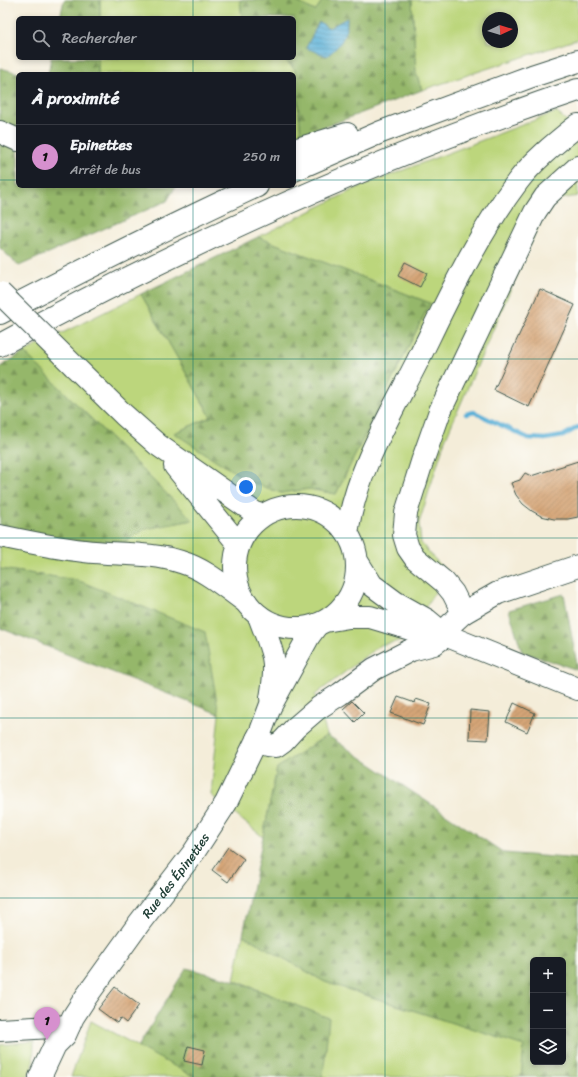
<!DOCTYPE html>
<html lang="fr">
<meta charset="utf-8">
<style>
:root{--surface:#171b24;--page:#242831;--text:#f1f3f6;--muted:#9ea1a6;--line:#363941;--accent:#d690ce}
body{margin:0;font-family:Sriracha,sans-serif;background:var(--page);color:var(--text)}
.controls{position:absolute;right:12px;bottom:12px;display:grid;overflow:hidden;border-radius:6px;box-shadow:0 2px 6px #0003}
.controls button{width:36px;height:36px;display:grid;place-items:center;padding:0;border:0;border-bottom:1px solid var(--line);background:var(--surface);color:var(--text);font:20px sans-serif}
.compass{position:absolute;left:482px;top:12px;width:36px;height:36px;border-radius:50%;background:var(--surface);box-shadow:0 2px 6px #0003;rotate:86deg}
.you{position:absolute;left:246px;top:487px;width:14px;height:14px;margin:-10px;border:3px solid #fff;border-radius:50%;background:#1a73e8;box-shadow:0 0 0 6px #1a73e833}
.badge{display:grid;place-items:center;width:26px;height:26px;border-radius:50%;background:var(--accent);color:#111;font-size:13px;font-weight:700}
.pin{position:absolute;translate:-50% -33px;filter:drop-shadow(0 1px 2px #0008)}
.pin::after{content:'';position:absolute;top:21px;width:14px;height:12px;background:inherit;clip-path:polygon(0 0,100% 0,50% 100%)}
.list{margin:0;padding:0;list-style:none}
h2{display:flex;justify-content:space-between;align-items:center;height:52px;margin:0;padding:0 16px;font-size:17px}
h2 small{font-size:13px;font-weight:400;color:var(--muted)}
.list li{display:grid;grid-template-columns:26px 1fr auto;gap:12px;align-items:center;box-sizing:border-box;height:64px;padding:0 16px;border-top:1px solid var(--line)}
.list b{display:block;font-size:15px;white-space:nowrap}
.list p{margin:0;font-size:13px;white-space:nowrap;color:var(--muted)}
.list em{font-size:13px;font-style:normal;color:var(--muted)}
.icon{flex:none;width:22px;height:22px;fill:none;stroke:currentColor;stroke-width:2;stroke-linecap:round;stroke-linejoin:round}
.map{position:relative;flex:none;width:578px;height:1077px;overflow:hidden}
.search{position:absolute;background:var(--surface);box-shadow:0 2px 6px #0003;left:16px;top:16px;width:280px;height:44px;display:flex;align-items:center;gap:10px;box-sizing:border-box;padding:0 14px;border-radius:6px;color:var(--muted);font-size:15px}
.panel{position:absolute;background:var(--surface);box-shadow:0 2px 6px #0003;left:16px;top:72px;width:280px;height:116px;border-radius:6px}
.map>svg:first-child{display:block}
.green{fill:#bcd67b;stroke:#6e8a58;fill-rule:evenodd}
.forest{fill:url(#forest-firs);stroke:#5a7a50;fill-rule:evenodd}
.water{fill:url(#water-rules);stroke:#3e7786}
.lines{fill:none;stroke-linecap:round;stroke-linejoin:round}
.stream{stroke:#5cb1d8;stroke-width:4.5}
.building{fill:url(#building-hatch)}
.minor-casing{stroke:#3f574d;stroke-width:24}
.major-casing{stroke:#3f574d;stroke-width:24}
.highway-casing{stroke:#3f574d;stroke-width:24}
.minor{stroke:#fff;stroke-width:22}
.major{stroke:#fff;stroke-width:22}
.highway{stroke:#fff;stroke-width:22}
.major-bridge-casing{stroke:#3f574d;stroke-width:24;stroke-linecap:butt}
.major-bridge{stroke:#fff;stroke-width:22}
.grid{fill:none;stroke:#0f766e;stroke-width:1;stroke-opacity:0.55}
.labels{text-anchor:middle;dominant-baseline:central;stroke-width:4;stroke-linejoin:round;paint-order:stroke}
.street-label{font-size:13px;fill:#1f3d34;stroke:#fdfcf7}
</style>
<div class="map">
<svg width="578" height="1077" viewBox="0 0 578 1077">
<defs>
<pattern id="forest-firs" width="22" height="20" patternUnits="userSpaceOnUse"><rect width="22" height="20" fill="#95b76b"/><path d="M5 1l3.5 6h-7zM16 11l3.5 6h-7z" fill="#799659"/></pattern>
<pattern id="water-rules" width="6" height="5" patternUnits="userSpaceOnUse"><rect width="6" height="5" fill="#5cb1d8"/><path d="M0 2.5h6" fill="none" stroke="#4b91b0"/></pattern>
<pattern id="building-hatch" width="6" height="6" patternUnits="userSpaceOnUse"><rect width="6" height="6" fill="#d5a577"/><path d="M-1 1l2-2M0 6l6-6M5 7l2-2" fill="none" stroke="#ac8862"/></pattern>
</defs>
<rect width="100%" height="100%" fill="#fdfcf7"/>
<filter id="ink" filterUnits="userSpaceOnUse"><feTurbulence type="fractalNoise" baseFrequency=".025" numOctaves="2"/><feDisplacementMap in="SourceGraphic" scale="8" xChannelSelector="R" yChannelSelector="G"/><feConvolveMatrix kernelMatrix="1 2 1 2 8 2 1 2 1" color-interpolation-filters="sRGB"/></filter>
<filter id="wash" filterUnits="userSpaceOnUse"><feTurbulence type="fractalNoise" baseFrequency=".012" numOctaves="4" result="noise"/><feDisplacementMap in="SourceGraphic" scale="16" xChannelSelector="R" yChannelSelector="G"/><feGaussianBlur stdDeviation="0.9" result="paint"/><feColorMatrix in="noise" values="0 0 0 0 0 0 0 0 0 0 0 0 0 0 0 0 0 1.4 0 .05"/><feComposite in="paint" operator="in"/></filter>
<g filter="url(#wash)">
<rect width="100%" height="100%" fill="#f4edd9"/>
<!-- green -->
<path class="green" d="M100,0H240L242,18H100Z
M293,0H323L315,11Z
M412,0H578V39L422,90L416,73ZM488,18H512V42H488Z
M98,58H283L295,70L301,136L294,137V74H98Z
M556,112L578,130V196L560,199L542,217L445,440L419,523L421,543L447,573L405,640L380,645L315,695L327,735L277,768L263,837L211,795L219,714L77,580L0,569V527L122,544L145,529L193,520L24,352L141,294L211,417L174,433L281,493L309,489L336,494L430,303L258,237L359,187Z
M243,935L325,982L525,1046L521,1077H323L328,1018L234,980Z
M91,1021L195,1077H71Z
M34,1041L33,1067L27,1077H0V1045Z"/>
<!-- forest -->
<path class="forest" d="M64,0H100V18H60Z
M240,0H293L315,11L323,0H412L416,73L422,90L301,136L295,70L283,58H294V18H242ZM347,18V30L306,48L319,22L329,28Z
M51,58H98V74H48Z
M0,68L22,74H18V186H176L167,201L19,266L0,248Z
M258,237L430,303L336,494L309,489L281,493L248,481L174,433L211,417L141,294Z
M24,352L193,520L145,529L122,544L46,538L0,527V367Z
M0,569L77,580L205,632L219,714L0,628Z
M564,594L578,670L522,652L509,610Z
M327,735L504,853L578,859V1077H521L524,1046L325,982L243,935L277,768ZM533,960H563V1062H533Z
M186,968L229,979L329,1018L323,1077H195L138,1047Z"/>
<!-- water -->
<path class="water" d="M347,18C347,36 341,45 327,56L306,48L319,22L329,28Z"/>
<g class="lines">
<!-- stream -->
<path class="stream" d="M466,414L474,412L528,438L545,439L563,436L578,427"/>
</g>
<g id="blocks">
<!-- building -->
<path class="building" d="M405,262L427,273L420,287L398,276Z
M540,289L575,305L529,407L494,390Z
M578,461V517L568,519H554L541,516L532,511L523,504L516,495L511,483L520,480L525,473L531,476Z
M398,697L415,703L416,699L431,704L423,725L391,713Z
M352,701L364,713L355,722L343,709Z
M514,703L535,713L527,732L506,722Z
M470,710L490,712L488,740L469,739Z
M228,847L244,859L228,882L212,870Z
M115,987L139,1005L126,1023L120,1018L117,1023L98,1009Z
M188,1046L205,1050L202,1065L184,1061Z"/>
</g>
</g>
<g filter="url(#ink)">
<use href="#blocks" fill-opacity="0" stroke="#3f574d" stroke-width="1"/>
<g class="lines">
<defs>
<g id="minor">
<path d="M463,613L453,593L444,582L415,558L408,548L404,535L406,513L422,462L440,411L535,212L545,197L578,167"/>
<path d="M259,616C264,630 270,643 273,657C276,671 273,685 271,698"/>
<path d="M257,739L267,745L276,746L283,741L295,728L317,709L340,694L374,669L411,650L434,644L442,638L445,635L450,625L463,613L498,593L578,566"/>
<path d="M0,1030L69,1026"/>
<path id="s1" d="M40,1077L55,1045L65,1035L73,1017L86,997L140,922L194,852L226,803L261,731L270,707L309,636L317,625"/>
</g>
<path id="major" d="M74,366L124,415L158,445L261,517
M175,466L239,545
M235 567a61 61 0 1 1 122 0a61 61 0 1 1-122 0Z
M357,561L372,585L395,602L427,620L445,635
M325,621L349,617H370L427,634L445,635L578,689"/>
<path id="highway" d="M0,132L18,140
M294,150L347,134
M294,170L381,132L532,76L578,61
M0,313C85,269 170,226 257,186
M0,345C186,244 377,157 578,90
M347,533C356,471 390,416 418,360C448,299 477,235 518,181C535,159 557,142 578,125
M0,536C28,542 55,548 84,551C116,555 150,552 181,562C205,569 225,587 246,602"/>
</defs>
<!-- minor casing -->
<use href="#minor" class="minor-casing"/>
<!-- major casing -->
<use href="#major" class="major-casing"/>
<!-- highway casing -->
<use href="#highway" class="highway-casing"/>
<!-- minor -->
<use href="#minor" class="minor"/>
<!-- major -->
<use href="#major" class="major"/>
<!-- highway -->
<use href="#highway" class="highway"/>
<defs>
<path id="major-bridge" d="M0,293L74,366"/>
</defs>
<!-- major-bridge casing -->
<use href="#major-bridge" class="major-bridge-casing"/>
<!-- major-bridge -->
<use href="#major-bridge" class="major-bridge"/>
</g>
</g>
<!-- grid -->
<path class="grid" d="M193,0V18M385,0V1077M193,58V74M0,180H18M294,180H578M193,186V1077M0,359H578M0,538H578M0,718H578M0,898H578"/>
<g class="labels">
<!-- street labels -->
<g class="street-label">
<text stroke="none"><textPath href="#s1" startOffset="244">Rue des Épinettes</textPath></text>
</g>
</g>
</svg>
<div class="controls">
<button>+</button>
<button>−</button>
<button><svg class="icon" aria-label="layers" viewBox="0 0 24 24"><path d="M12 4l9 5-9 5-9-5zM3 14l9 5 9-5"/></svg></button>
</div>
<svg class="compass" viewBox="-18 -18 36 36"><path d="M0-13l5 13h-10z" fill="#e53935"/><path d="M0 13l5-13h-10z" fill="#9ea1a6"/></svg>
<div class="you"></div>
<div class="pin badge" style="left:47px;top:1040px">1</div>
<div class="search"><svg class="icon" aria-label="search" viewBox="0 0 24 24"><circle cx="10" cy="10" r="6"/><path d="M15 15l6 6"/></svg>Rechercher</div>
<section class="panel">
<h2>À proximité<small></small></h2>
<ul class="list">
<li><span class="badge">1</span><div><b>Epinettes</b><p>Arrêt de bus</p></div><em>250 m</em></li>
</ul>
</section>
</div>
